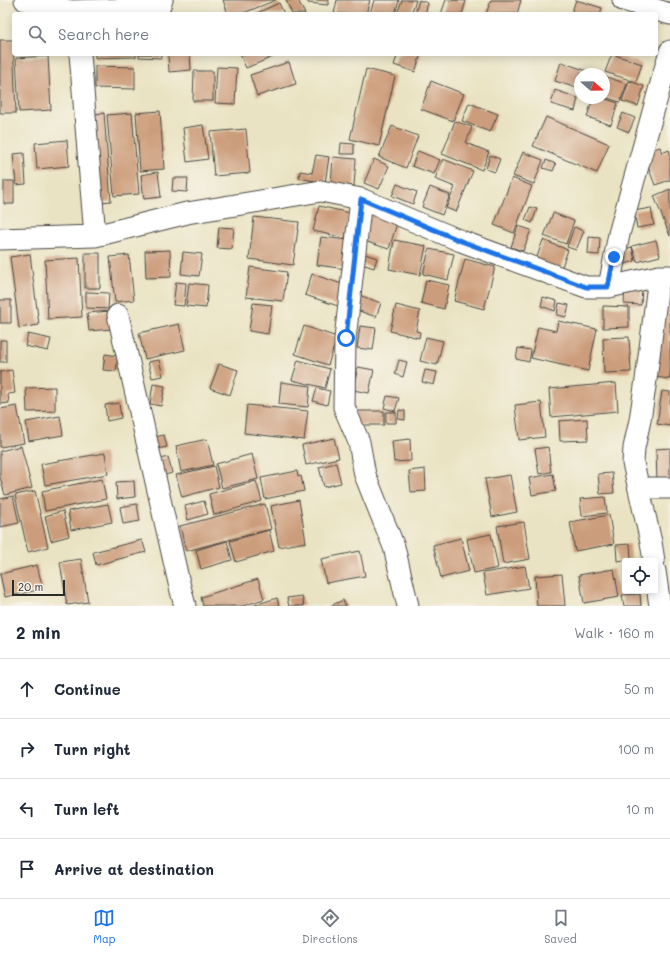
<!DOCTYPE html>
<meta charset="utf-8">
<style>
:root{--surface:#fff;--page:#f2f2f3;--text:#1f2937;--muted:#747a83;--line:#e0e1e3;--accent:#1a73e8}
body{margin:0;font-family:Mali,sans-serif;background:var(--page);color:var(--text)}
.controls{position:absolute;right:12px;bottom:12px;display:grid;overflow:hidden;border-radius:4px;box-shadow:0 2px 10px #0003}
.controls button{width:36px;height:36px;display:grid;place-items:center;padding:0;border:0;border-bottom:1px solid var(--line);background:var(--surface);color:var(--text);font:20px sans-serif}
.compass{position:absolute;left:574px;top:68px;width:36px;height:36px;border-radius:50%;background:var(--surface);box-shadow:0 2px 10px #0003;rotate:110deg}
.scale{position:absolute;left:12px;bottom:10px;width:53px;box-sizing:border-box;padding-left:4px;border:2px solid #2b2b2b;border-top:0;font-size:11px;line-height:14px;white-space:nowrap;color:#2b2b2b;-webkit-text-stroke:3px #f7f3e8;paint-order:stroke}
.stop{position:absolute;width:12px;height:12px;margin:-9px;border:3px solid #1a73e8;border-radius:50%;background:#fff}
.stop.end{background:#1a73e8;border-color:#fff;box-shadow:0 1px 4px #0008}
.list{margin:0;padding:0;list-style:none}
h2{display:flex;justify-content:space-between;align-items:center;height:52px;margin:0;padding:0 16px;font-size:17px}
h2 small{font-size:13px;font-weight:400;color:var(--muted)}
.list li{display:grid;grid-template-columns:26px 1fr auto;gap:12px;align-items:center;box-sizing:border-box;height:60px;padding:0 16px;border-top:1px solid var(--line)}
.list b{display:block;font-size:15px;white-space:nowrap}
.list em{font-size:13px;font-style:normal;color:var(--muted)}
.icon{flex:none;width:22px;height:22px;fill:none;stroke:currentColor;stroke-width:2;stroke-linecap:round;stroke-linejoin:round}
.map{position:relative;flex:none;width:670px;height:606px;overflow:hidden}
.search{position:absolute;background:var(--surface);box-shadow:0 2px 10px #0003;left:12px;right:12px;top:12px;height:44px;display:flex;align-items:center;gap:10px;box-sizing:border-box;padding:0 14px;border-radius:4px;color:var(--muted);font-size:15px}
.sheet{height:292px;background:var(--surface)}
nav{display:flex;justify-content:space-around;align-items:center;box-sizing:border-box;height:56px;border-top:1px solid var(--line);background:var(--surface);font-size:11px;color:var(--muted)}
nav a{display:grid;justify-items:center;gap:2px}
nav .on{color:var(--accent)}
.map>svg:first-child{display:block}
.building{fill:#cc9d7b}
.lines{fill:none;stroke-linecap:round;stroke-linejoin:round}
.minor-casing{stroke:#484742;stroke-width:23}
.minor{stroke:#fff;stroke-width:21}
.route{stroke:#1a73e8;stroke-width:5}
</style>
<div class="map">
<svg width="670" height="606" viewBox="0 0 670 606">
<rect width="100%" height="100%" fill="#f7f3e8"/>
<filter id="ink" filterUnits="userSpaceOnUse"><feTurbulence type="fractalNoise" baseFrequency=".025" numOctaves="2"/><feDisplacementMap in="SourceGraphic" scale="8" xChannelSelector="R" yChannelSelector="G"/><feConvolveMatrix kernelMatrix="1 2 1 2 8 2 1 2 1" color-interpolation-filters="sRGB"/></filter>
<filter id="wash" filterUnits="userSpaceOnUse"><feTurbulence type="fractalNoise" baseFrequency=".012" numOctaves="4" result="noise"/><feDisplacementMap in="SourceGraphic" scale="16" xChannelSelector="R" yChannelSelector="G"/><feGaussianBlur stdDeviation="0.9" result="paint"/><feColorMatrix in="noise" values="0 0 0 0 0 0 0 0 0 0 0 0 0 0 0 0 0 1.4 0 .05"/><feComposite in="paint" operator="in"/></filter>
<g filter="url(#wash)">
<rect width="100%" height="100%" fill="#eae3c3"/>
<g id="blocks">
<!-- building -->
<path class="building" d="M223,0H276L241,14H228Z
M286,0H298L305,14H292Z
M308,0H328V5L308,3Z
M337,0H370L366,14H334Z
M374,0H399L395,14H370Z
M402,0H416L411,14H397Z
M419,0L428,3L425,14H415Z
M446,0L466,1L462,14H441Z
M491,0H521L517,14H486Z
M576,0L602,8L600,14H571Z
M279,3L284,14H255Z
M0,40H13L16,113H0Z
M95,54H136V57L95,58Z
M139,54H161V58L139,57Z
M168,54H190L191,70L169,72Z
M240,54H280L246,68Z
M398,54H421L415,72L394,65Z
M612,54L642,64L636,82L605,72Z
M48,56L51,110L19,112L16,58Z
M289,62L296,84L257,96L250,75Z
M561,62L596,74H580V89L555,81Z
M95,66L135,67V89L95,88Z
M217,67L237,68L235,104L215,103Z
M366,69L395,76L379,146L350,139Z
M194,71H213V101H193Z
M604,76L627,84L620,102L604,97Z
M431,81L464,94L453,121L421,109Z
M629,81L644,86L638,106L622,101Z
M555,90L578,98L575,111L551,104Z
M593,98H603L618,103L611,125L587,117Z
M469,103L498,114L490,132L462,121Z
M160,111L164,169L140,171L136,113Z
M104,113L111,201L93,203L86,115Z
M132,113L139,194L114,196L107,115Z
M623,113L635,118L629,132L617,127Z
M546,117L609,144L597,173L533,146Z
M455,121L472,127L466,143L489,152L482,170L442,154Z
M203,125L208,159L187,162L183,128Z
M392,126L418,136L406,168L379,157Z
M246,129L250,173L214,176L210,132Z
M67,140L69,166L37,169L35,143Z
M341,143L354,144V154H340Z
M660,147L662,153L669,150L670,153V180L655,185L643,153Z
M418,151L440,160L434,174L412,166Z
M523,152L543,160L534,184L513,176Z
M24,153L26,184L16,185L13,154Z
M316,155L329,157L325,183L299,178L300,171L312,173Z
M490,155L500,159L495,172L486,169Z
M333,157L356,159L354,186L331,184Z
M374,159L389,166L379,189L364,183Z
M443,159L473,171L456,212L446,208L455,187L435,179Z
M546,160L556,164L553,171L543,168Z
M158,172L161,197L144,199L141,175Z
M173,178H188L187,192L172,191Z
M512,178L532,186L514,233L494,225Z
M4,181H14V204H4Z
M397,184L417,192L413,204L392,196Z
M430,187L450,195L442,215L422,207Z
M670,189V236L654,196Z
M319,206L350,213L345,238L313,231Z
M530,207L537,209L532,223L525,220Z
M651,208L654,225L637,228L634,211Z
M367,210L398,220L389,249L358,239Z
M553,213L574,221L566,244L544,236Z
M254,217L299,222L293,265L249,259Z
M518,226L531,230L523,251L511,247Z
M219,227L234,228L232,249L217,248Z
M574,227L584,231L576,250L567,247Z
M321,237L349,240L346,269L317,265Z
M589,237L600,238L599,255L588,254Z
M394,240L426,246L420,275L389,269Z
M543,240L568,250L561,269L536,260Z
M656,240L660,256L637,262L632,246Z
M632,247L635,261L622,265L619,251Z
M429,249L454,254L448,280L423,274Z
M170,250L171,277L146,278L145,251Z
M183,252L202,254L199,276L181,274Z
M359,252L377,258L374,268L356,262Z
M85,253H100V288H85Z
M30,254L39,325L19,328L10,257Z
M129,255L134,300L115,302L110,257Z
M79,258L82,317L48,319L45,260Z
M465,259L495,267L484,309L454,301Z
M250,267L287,272L283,301L246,297Z
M312,274L348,286L341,307L305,295Z
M426,280L449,285L444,309L421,303Z
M176,282L186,283L184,306L173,305Z
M189,283L208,285L206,308L186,306Z
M625,286L642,287L641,305L624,304Z
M662,287L670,288V379L654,377Z
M86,292L109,293L108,309L86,308Z
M359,295L381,303L376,317L354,309Z
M543,297L557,301L555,311L541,306Z
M0,300H11V323H0Z
M253,303L272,305L268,334L249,331Z
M559,303L569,305L566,317L557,315Z
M396,305L420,311L416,331L420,332L419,338L390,331Z
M603,306L629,307V327L603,328Z
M110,311L112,329L89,331L87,313Z
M558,321L597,329L588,371L531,358L538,327L556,331Z
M179,324L185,350L145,359L139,333Z
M304,326L337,337L328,365L295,354Z
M360,326L376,328L373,350L357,348Z
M28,334L51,339L48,351L25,346Z
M426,337L443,341L437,365L420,361Z
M629,337L631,372L604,373L603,338Z
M0,340H6V362H0Z
M518,348L531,350L529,362L516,359Z
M105,354L118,356L116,371L103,370Z
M159,360L163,376L152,378L148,362Z
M298,360L330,369L325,388L292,380Z
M399,360L407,362L403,377L395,374Z
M219,364L238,370L230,395L210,388Z
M358,367L374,370L369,393L353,390Z
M12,370L15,393L8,394L9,403L0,404V372Z
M425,370L437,372L434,385L422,382Z
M281,382L310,386L308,407L279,404Z
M616,383L618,411L551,417L549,389Z
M153,384L165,386L161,406L150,404Z
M55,387V411L27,412L26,388Z
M317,388L330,391L327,405L313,401Z
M662,391L670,392V426L657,424Z
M387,396L399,398L395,411L384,408Z
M541,402L545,437L519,440L515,405Z
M119,403L121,418L107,421L105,405Z
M247,405L308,411L304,440L244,433Z
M17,406L24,443L0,447V409Z
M399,410L405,411V420L398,419Z
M355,411H384V425H355Z
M386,412H396V423H386Z
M60,416L63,435L29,441L26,422Z
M587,419L588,440L560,441L559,421Z
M164,435L167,447L153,450L150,438Z
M334,438L339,458L306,465L302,445Z
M207,439L213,465L181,472L176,446Z
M410,439L411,461L394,462L392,441Z
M21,446L32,488L5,495L0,477V451Z
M548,447L551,472L539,474L535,449Z
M670,448V481L657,482L656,449Z
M105,453L108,474L45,485L41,464Z
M252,454L258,479L222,488L216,464Z
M168,457L172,473L162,476L158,460Z
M336,463L341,483L324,487L319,467Z
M214,466L219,487L182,497L176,475Z
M425,469L426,491L411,492L409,471Z
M297,471L298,477L301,476L304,491L265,499L261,478Z
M612,473L614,493L600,494L598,474Z
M553,474L556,491L532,495L529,478Z
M510,475L517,512L492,517L485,479Z
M102,479L106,499L45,511L42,491Z
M134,481L135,497L117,499L116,482Z
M256,481L262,501L214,515L209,494Z
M35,491L48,547L28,552L15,495Z
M13,496L19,523L0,527V499Z
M605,497L607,513L582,516L580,499Z
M299,500L306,542L279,547L271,506Z
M204,501L208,514L188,520L185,506Z
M108,504L112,522L71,530L68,511Z
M137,504L140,521L123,524L120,507Z
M265,504L271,529L186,551L180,526Z
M63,511L69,536L51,541L45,516Z
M609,515L614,544L575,551L570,522Z
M524,522L530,559L503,564L497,526Z
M269,530L274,551L236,562L230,541Z
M491,534L498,568L474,573L467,539Z
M461,538L469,571L441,578L433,545Z
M142,540L146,552L96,565L93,552Z
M227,541L232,560L201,569L196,550Z
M630,544L631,559L617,561L616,545Z
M360,551L365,576L326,583L321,559Z
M81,559L88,602L67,605L60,562Z
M37,565L43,589L5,597L0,574Z
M525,566L529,588L487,595L483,573Z
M614,569L619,597L584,603L579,575Z
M562,574L565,606H537L535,576Z
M258,579L264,599L243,606H203L201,597Z
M640,594L641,606H624L622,595Z
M302,596L304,606H289L287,598Z
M277,598L279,606H252Z
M343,600L346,606H330Z"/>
</g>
</g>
<g filter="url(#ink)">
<use href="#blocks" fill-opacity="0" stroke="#484742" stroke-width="1"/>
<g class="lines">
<defs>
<path id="minor" d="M25,0L71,11L159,8L162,0
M623,0L670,14
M80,54L95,236
M361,199L345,339L344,407L359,442L365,475L394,547L408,606
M0,239L95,236L187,213L321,191L361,199L461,241L586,287H609L659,276H670
M609,287L619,234L670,51
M118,315L179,583L185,606
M639,488H670
M654,561L651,542L633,463L634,448L640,420L646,380L659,276
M655,571L660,606"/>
</defs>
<!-- minor casing -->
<use href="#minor" class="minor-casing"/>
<!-- minor -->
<use href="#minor" class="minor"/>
</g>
</g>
<g class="lines" filter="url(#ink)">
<!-- route -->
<path class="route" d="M346,338L361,199L461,241L586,287H608L614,257"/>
</g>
</svg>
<div class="controls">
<button><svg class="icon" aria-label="locate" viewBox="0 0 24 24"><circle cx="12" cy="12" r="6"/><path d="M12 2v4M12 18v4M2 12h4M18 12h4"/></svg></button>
</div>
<svg class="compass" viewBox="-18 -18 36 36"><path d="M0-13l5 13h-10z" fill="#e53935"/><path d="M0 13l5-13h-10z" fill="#747a83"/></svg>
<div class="scale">20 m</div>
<div class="stop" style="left:346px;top:338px"></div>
<div class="stop end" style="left:614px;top:257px"></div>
<div class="search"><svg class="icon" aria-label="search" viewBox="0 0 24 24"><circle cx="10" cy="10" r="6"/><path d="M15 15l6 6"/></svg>Search here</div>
</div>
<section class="sheet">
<h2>2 min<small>Walk · 160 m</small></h2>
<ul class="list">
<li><svg class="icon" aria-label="ahead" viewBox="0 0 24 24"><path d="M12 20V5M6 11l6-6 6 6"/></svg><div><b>Continue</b></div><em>50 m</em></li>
<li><svg class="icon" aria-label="right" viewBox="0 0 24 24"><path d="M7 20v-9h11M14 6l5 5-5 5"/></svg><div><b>Turn right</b></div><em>100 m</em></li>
<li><svg class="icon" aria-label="left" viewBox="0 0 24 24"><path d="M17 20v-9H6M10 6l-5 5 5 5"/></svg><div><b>Turn left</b></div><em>10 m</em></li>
<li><svg class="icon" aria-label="arrive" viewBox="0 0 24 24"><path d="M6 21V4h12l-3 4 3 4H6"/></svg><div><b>Arrive at destination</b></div></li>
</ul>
</section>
<nav>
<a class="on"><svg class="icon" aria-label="map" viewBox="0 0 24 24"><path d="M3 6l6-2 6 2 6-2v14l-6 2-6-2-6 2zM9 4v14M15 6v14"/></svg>Map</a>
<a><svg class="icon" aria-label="directions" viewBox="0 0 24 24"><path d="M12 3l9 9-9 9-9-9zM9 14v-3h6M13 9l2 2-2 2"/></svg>Directions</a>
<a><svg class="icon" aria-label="saved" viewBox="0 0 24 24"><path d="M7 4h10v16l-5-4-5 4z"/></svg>Saved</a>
</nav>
